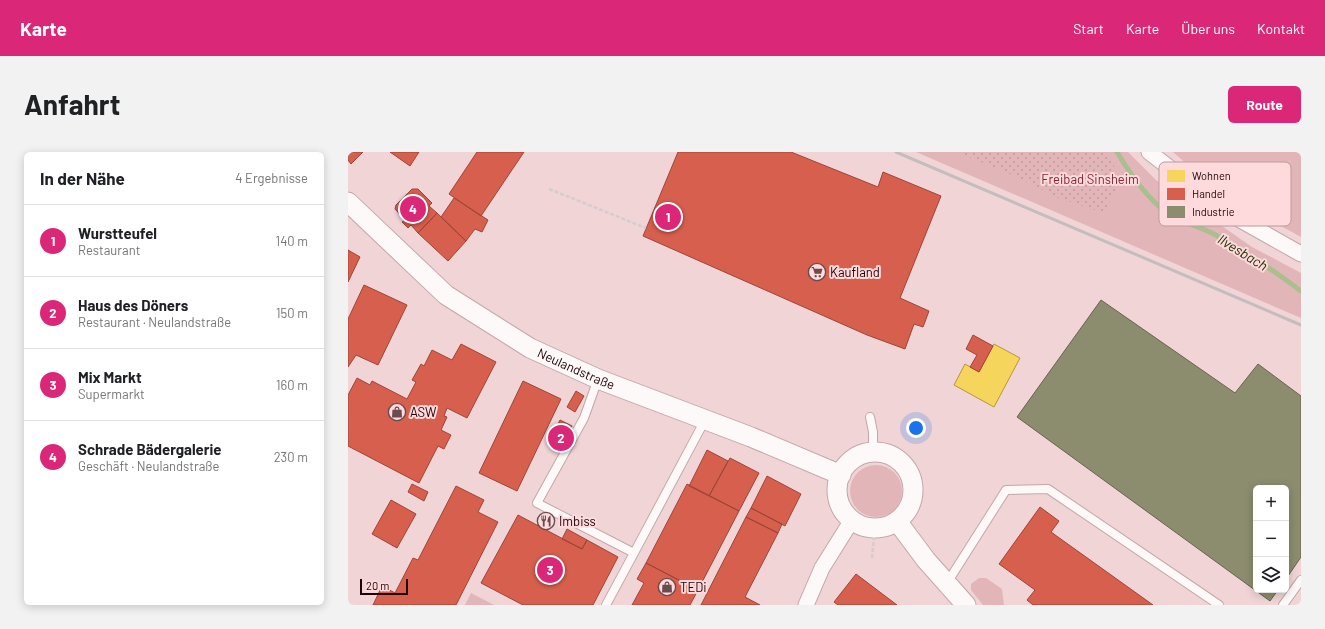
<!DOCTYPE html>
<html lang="de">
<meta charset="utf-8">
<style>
:root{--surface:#fff;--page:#f2f2f2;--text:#202124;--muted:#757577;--line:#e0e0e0;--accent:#db2777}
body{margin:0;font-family:Barlow,sans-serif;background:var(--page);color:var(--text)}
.controls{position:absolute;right:12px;bottom:12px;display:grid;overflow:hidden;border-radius:6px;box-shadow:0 2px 10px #0003}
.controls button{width:36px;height:36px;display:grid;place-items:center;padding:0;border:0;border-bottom:1px solid var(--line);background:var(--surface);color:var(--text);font:20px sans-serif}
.scale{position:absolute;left:12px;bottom:10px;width:48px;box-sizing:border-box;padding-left:4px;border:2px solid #1f0307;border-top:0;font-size:11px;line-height:14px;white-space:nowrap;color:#1f0307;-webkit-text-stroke:3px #fedadc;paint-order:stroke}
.you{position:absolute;left:568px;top:276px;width:14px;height:14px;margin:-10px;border:3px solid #fff;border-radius:50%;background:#1a73e8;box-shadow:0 0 0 6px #1a73e833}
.badge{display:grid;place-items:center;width:26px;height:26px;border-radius:50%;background:var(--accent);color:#fff;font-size:13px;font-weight:700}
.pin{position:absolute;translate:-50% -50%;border:2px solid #fff;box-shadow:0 1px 4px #0006}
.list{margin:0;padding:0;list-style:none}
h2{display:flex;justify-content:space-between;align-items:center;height:52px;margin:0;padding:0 16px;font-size:17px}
h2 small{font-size:13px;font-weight:400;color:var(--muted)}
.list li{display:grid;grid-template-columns:26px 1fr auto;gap:12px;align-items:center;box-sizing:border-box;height:72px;padding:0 16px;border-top:1px solid var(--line)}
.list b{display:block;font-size:15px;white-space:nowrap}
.list p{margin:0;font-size:13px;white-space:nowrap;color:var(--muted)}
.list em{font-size:13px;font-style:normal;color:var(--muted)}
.icon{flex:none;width:22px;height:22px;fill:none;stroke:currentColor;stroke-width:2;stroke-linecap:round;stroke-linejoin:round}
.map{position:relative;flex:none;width:953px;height:453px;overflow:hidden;border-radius:6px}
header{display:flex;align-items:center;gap:24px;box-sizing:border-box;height:56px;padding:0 20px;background:var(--accent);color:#fff}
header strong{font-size:19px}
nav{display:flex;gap:22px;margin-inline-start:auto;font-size:14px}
.intro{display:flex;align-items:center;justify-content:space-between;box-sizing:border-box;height:96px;padding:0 24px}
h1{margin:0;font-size:28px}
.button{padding:10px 18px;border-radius:6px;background:var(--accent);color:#fff;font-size:14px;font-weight:700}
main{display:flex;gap:24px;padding:0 24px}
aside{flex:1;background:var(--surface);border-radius:6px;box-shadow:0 2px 10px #0003}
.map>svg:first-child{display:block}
.green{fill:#e2b6b9}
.park{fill:url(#park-dots)}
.homes{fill:#f6d55c;stroke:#b69642}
.shops{fill:#d6604d;stroke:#9f4438}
.industry{fill:#8c8c6e;stroke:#6b634f}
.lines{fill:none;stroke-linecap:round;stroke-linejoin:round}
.stream{stroke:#abbe8f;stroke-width:5}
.service-casing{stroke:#c3a7aa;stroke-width:10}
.minor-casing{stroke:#c3a7aa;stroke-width:17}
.tertiary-casing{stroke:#c3a7aa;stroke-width:21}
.path{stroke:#d5cccd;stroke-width:2.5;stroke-dasharray:4 2;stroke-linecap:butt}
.service{stroke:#fdf9f9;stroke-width:8}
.minor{stroke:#fdf9f9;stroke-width:15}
.tertiary{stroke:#fdf9f9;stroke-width:19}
.rail{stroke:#c5bdbd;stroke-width:3}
.labels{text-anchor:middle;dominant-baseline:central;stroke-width:4;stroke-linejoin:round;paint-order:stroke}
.park-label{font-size:13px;fill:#842236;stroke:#fedadc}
.poi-label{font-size:13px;fill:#1f0307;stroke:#fedadc;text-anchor:start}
.street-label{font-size:13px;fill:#1f0307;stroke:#fedadc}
.water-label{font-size:14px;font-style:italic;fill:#203908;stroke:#fedadc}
.key{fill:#fedadc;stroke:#bb9a9c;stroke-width:1}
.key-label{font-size:11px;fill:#1f0307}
</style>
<header>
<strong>Karte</strong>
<nav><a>Start</a><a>Karte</a><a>Über uns</a><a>Kontakt</a></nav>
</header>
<div class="intro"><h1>Anfahrt</h1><a class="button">Route</a></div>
<main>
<aside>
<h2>In der Nähe<small>4 Ergebnisse</small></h2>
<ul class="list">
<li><span class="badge">1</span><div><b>Wurstteufel</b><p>Restaurant</p></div><em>140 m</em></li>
<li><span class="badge">2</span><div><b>Haus des Döners</b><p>Restaurant · Neulandstraße</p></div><em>150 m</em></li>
<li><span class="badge">3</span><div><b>Mix Markt</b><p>Supermarkt</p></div><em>160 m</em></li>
<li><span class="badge">4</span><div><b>Schrade Bädergalerie</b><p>Geschäft · Neulandstraße</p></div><em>230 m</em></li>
</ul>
</aside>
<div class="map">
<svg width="953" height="453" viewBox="0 0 953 453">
<defs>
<pattern id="park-dots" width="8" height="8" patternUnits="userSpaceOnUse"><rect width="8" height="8" fill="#e2b6b9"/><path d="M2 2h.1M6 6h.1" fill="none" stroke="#c19b9e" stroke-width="1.8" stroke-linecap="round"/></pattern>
</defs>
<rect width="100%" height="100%" fill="#f0d4d6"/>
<!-- green -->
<path class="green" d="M568,0H780L808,28L904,95L953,121V166Z
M825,0H953V85C908,61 863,35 825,0Z
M502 339a26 26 0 1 1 52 0a26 26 0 1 1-52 0Z
M631,426H638L654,437L656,453H635L623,438V432Z
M123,441L146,453H117Z"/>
<!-- park -->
<path class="park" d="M609,0H755L762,7L773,26L756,61L708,45L676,28Z"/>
<!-- homes -->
<path class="homes" d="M646,192L672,206L646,255L606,233L617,212L631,220Z"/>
<!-- shops -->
<path class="shops" d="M0,0H15L3,12L0,8Z
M42,0H71L62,14Z
M129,0H176L133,64L101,42Z
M330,0H443L530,35L535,20L593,44L552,146L581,159L575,175L566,172L557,197L519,183L295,84Z
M64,37H70L84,51L81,54L89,61L70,81L63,73L60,76L54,70L57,68L47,57L48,53Z
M106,46L140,68L134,80L127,77L118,89L93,65Z
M89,61L118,89L100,109L70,81Z
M0,98L12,105L0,130Z
M16,133L59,153L30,213L8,203L0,215V167Z
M625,183L645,194L631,220L622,215L629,203L618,197Z
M113,192L148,210L119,266L99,256L96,264L99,265L93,278L103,283L96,297L90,294L71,331L0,294V243L9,226L22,233L24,229L59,247L68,230L64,228L73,212L76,214L84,198L104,208Z
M175,229L213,247L169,339L131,321Z
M228,239L236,244L227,260L219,255Z
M212,268L224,274L212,296L201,290Z
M359,298L380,309L361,344L341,334Z
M382,306L411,321L391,359L361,344Z
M419,324L453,342L437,374L403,356Z
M64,332L80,340L76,349L60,340Z
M339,332L391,359L350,438L298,411Z
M108,334L136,348L130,360L150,370L108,453H25L34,434L47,441L65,406L70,408Z
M43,348L68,362L49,396L24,382Z
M692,355L711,369L703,380L805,453H685L679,448L687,438L651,412Z
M403,356L434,372L430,381L398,365Z
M170,363L234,397L239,388L270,405L245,453H175L133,431Z
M398,365L430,381L397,445L412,453H353Z
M219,377L239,388L234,397L214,387Z
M298,411L350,438L342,453H284L296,431L289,427Z
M508,422L549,453H490L486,450Z"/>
<!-- industry -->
<path class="industry" d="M753,148L887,241L910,212L953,244V405L938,427V336H908V438H930L922,449L669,265Z"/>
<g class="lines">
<!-- stream -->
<path class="stream" d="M769,0C782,22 798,45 819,61C834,71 851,74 866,82C897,99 925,118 953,139"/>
<defs>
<path id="service" d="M250,227L236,266L189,351L286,401L258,453
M522,265L525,280V301
M286,401L357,268
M599,431L658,338L700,337L871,453
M935,453L953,428"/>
<path id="minor" d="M801,0L880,61L953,102
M458,453L474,416L504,368"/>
<g id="tertiary">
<path id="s1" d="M0,50L98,143L182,196L250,227L403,285L493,323"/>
<circle cx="527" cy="338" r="38"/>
<path d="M549,369L578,408L618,453"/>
</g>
</defs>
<!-- service casing -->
<use href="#service" class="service-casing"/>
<!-- minor casing -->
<use href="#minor" class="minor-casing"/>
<!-- tertiary casing -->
<use href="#tertiary" class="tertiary-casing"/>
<!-- path -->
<path class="path" d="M201,37L298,76
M524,406L526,385"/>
<!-- service -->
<use href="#service" class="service"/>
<!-- minor -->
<use href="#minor" class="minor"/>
<!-- tertiary -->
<use href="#tertiary" class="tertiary"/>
<!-- rail -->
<path class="rail" d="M548,0L953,173"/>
</g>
<!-- icons -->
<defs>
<symbol id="supermarket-ring" viewBox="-11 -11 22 22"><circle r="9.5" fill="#fedadc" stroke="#684c4f" stroke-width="1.5"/><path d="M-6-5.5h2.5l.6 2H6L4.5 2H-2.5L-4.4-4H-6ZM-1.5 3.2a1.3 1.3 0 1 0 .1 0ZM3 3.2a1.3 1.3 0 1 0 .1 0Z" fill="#684c4f"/></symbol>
<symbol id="shop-ring" viewBox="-11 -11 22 22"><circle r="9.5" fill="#fedadc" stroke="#684c4f" stroke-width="1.5"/><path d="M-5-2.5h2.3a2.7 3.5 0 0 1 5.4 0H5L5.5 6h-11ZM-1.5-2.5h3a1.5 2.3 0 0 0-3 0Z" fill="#684c4f"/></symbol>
<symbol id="restaurant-ring" viewBox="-11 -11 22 22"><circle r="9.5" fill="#fedadc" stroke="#684c4f" stroke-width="1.5"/><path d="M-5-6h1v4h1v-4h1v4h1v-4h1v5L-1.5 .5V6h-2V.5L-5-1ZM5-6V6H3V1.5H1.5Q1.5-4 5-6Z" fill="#684c4f"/></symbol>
</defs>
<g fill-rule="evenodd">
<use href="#supermarket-ring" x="459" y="110" width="20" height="20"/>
<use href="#shop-ring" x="39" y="250" width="20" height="20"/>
<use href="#restaurant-ring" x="188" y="359" width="20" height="20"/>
<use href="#shop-ring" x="309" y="425" width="20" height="20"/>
</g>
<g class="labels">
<!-- park labels -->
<g class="park-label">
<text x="742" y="27">Freibad Sinsheim</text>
</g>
<!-- poi labels -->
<g class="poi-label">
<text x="482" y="120">Kaufland</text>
<text x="62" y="260">ASW</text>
<text x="211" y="369">Imbiss</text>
<text x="332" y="435">TEDi</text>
</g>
<!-- street labels -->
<g class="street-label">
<text stroke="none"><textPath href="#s1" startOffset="285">Neulandstraße</textPath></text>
</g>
<!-- water labels -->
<g class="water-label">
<text transform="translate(895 100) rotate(32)">Ilvesbach</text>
</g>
</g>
<!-- legend -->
<rect x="811" y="10" width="132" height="64" rx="6" class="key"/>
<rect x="819" y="18" width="18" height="12" fill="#f6d55c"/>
<rect x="819" y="36" width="18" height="12" fill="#d6604d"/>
<rect x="819" y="54" width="18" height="12" fill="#8c8c6e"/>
<g class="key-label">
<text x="844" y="28">Wohnen</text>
<text x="844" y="46">Handel</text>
<text x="844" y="64">Industrie</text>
</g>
</svg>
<div class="controls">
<button>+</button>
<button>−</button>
<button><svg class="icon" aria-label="layers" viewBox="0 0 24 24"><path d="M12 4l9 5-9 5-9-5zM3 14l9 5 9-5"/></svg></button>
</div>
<div class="scale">20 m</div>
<div class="you"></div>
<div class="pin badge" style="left:320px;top:65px">1</div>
<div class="pin badge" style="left:213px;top:286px">2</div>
<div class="pin badge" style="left:202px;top:418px">3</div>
<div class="pin badge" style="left:65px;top:57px">4</div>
</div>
</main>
